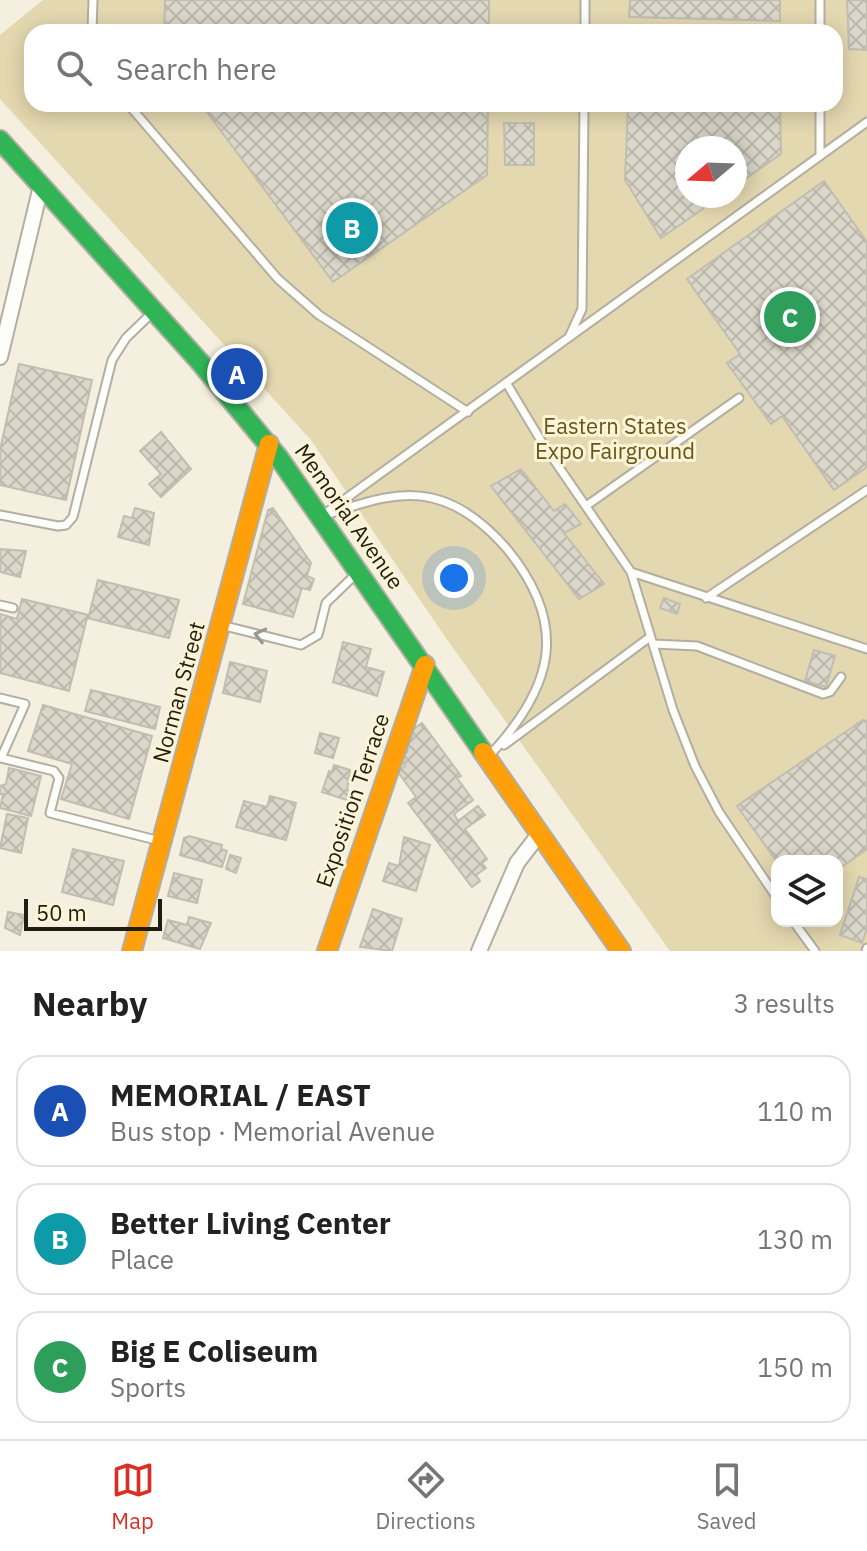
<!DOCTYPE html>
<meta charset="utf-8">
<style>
:root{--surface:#fff;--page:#f6f6f6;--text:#222;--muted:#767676;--line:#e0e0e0;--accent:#d93025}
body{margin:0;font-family:"IBM Plex Sans",sans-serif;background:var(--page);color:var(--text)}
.controls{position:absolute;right:24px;bottom:24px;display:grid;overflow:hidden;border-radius:16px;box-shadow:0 4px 20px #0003}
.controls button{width:72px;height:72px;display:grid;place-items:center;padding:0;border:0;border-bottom:2px solid var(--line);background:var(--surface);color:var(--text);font:40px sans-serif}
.compass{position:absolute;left:675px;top:136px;width:72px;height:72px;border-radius:50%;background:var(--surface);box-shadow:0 4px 20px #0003;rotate:251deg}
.scale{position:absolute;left:24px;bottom:20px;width:138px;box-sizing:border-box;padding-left:8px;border:4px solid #1f1c11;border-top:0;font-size:22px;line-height:28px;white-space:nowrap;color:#1f1c11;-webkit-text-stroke:6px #fcf4d6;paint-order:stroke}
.you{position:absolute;left:454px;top:578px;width:28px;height:28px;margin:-20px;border:6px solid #fff;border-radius:50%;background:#1a73e8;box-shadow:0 0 0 12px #1a73e833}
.badge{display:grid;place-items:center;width:52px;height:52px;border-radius:50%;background:var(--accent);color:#fff;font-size:26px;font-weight:700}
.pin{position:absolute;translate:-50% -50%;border:4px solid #fff;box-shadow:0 2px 8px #0006}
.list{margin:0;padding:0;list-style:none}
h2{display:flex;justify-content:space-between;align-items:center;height:104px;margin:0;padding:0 32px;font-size:34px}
h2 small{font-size:26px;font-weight:400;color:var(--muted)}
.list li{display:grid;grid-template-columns:52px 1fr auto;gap:24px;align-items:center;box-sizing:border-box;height:112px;margin:0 16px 16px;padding:0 16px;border:2px solid var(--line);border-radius:24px}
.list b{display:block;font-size:30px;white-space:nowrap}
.list p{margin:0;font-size:26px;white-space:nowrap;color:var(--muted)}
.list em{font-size:26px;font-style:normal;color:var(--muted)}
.icon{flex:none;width:44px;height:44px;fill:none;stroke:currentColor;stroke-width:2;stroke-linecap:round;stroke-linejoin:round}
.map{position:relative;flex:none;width:867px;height:951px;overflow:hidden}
.search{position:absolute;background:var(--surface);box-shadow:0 4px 20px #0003;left:24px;right:24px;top:24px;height:88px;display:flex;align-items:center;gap:20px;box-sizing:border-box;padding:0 28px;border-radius:24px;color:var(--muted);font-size:30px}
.sheet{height:488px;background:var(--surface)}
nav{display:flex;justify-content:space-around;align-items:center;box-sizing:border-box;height:112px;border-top:2px solid var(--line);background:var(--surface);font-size:22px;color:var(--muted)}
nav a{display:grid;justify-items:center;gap:4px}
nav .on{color:var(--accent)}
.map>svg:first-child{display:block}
.park{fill:#e4d8b0;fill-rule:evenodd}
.building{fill:url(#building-cross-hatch);stroke:#c1beb1;stroke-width:2}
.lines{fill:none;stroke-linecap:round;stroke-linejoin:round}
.lane-casing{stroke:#b2aea1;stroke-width:11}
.street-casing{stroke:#b2aea1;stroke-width:18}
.fast-casing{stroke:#b2aea1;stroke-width:22}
.slow-casing{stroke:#b2aea1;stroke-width:22}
.lane{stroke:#fdfdfa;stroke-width:7}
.street{stroke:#fdfdfa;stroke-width:14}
.fast{stroke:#30b455;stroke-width:18}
.slow{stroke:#ff9f0a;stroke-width:18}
.oneway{stroke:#999891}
.labels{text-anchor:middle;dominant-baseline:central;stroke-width:6;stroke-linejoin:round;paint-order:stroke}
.park-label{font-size:22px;fill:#655518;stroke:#fcf4d6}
.street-label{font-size:22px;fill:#1f1c11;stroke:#fcf4d6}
</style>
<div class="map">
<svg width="867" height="951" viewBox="0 0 867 951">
<defs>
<pattern id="building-cross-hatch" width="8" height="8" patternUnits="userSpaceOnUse" patternTransform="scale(2)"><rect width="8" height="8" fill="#dbd7ca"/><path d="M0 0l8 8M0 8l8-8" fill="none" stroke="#bcb8ac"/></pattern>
</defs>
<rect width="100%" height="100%" fill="#f4efde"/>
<!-- park -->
<path class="park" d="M43,0H867V951H670L446,638L311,440L0,99V35ZM32,32H835V104H32ZM687,148H735V196H687ZM777,861H837V921H777Z"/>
<!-- building -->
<path class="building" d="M165,0H489V32H164Z
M630,0H780V21L629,17Z
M847,0H867V50L849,49Z
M201,104H488L487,175L333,282Z
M628,104H780L781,154L735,186V148H687V196H721L661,238L625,180Z
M504,123H534V165H505Z
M824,181L867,242V467L834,490L782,416L771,424L727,363L740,354L687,279Z
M19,364L92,380L66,500L0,485V450Z
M161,432L191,469L161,497L149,484L161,474L140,451Z
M521,469L554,511L565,504L581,524L564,533L604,584L579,599L491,486Z
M135,508L154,513L149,545L118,537L124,516L132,518Z
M273,508L311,563L307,576L314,579L310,590L302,588L293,617L243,604L268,510Z
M0,549L26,551L20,577L0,572Z
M98,580L179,600L169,638L87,618L69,691L0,673V614L17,619L22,599L89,615Z
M664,598L680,604L677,614L660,608Z
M343,642L371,649L366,667L384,672L377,696L333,682Z
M814,650L835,656L826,687L805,681Z
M230,662L267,671L260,702L223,693Z
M91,690L160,707L155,729L85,711Z
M43,705L152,736L129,819L61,799L72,764L28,751Z
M863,720L867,721V849L837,870V861L777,862L737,806Z
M422,723L461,776L457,778L473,800L454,814L458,821L478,806L485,815L465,829L487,859L482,863L486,868L476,875L480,881L472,887L408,803L416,797L398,772L405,766L400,758L407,752L412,730Z
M320,733L339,738L333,758L315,753Z
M334,765L350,770L347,790L353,792L350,801L322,792L329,771L332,772Z
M9,768L41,776L31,816L0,808L3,794H0V786L6,784Z
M270,796L296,803L286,840L236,827L244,801L267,807Z
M7,814L28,818L21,853L0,848Z
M189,836L222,845L221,849L227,851L222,867L180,855L184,838Z
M404,837L430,845L416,891L383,881L389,863L399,866Z
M73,849L124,861L113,905L62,892Z
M230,855L241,858L236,873L226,869Z
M174,873L202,880L197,903L168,896Z
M859,877L867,879V928L862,943L840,935Z
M373,909L402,919L392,951L360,947Z
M8,912L24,915L20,935L5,928Z
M189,917L211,923L200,949L163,938L168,920L187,925Z"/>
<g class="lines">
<defs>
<path id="lane" d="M92,32L93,0
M585,32V0
M820,32V0
M128,104L278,279L319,315L468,412
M820,155V104
M570,335L582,309L584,104
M507,384L543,444L631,572L673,710L695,766L719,812L777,898
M586,506L739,398
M329,514C362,503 398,490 432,498C463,505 487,526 507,549C570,626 553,687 490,755
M0,515L58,526L66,525L73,517L112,360L126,338L152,313
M323,515L867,122
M631,572L867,649
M706,598L867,490
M0,605L13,608
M221,625L301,645L318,635L326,603L355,575
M653,644L697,646L823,694L830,692L841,677
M0,698L25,704L1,758L54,771L59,778L50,813L160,841
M504,745L650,637
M793,921L815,951
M866,951L867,948"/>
<path id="street" d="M0,357L41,186
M479,951L517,863L540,833"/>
<path id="fast" d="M0,140L199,361L279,458L483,752"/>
<path id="slow" d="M483,752L621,951
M132,951L269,444
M327,951L425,665"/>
</defs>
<!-- lane casing -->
<use href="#lane" class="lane-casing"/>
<!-- street casing -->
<use href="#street" class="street-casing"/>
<!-- fast casing -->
<use href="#fast" class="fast-casing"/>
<!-- slow casing -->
<use href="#slow" class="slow-casing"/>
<!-- lane -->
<use href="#lane" class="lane"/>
<!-- street -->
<use href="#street" class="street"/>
<!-- fast -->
<use href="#fast" class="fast"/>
<!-- slow -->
<use href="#slow" class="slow"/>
</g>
<!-- one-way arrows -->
<defs><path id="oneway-chevron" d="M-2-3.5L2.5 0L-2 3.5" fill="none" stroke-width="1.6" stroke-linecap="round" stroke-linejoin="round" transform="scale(2)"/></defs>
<use class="oneway" href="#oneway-chevron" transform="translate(260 635) rotate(-166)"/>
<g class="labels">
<!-- park labels -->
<g class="park-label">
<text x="615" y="425">Eastern States<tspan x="615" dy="25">Expo Fairground</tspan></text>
</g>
<!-- street labels -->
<g class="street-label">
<text transform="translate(350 516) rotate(55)">Memorial Avenue</text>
<text transform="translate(178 692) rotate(-75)">Norman Street</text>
<text transform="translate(352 800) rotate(-71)">Exposition Terrace</text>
</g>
</g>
</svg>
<div class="controls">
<button><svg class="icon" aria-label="layers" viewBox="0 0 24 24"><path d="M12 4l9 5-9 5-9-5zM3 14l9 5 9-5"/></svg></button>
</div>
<svg class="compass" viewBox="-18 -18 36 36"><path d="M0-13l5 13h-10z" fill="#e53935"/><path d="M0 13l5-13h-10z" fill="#767676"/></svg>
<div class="scale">50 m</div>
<div class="you"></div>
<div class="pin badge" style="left:237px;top:374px;background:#1a4fb4">A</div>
<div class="pin badge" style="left:352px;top:228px;background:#0f9aa8">B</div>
<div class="pin badge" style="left:790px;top:317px;background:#2e9e5b">C</div>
<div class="search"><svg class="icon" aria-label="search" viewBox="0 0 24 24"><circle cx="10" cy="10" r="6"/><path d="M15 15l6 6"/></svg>Search here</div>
</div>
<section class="sheet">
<h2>Nearby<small>3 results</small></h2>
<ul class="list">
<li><span class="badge" style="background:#1a4fb4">A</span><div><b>MEMORIAL / EAST</b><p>Bus stop · Memorial Avenue</p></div><em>110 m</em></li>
<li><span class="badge" style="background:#0f9aa8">B</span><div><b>Better Living Center</b><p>Place</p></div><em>130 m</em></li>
<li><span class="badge" style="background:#2e9e5b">C</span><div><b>Big E Coliseum</b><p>Sports</p></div><em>150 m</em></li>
</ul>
</section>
<nav>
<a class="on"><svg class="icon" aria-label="map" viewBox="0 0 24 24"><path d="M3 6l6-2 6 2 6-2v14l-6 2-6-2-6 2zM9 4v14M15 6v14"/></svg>Map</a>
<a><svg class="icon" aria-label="directions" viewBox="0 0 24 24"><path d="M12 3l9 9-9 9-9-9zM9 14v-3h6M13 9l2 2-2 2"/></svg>Directions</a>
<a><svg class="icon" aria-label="saved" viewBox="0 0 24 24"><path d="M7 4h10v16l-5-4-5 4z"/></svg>Saved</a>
</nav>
